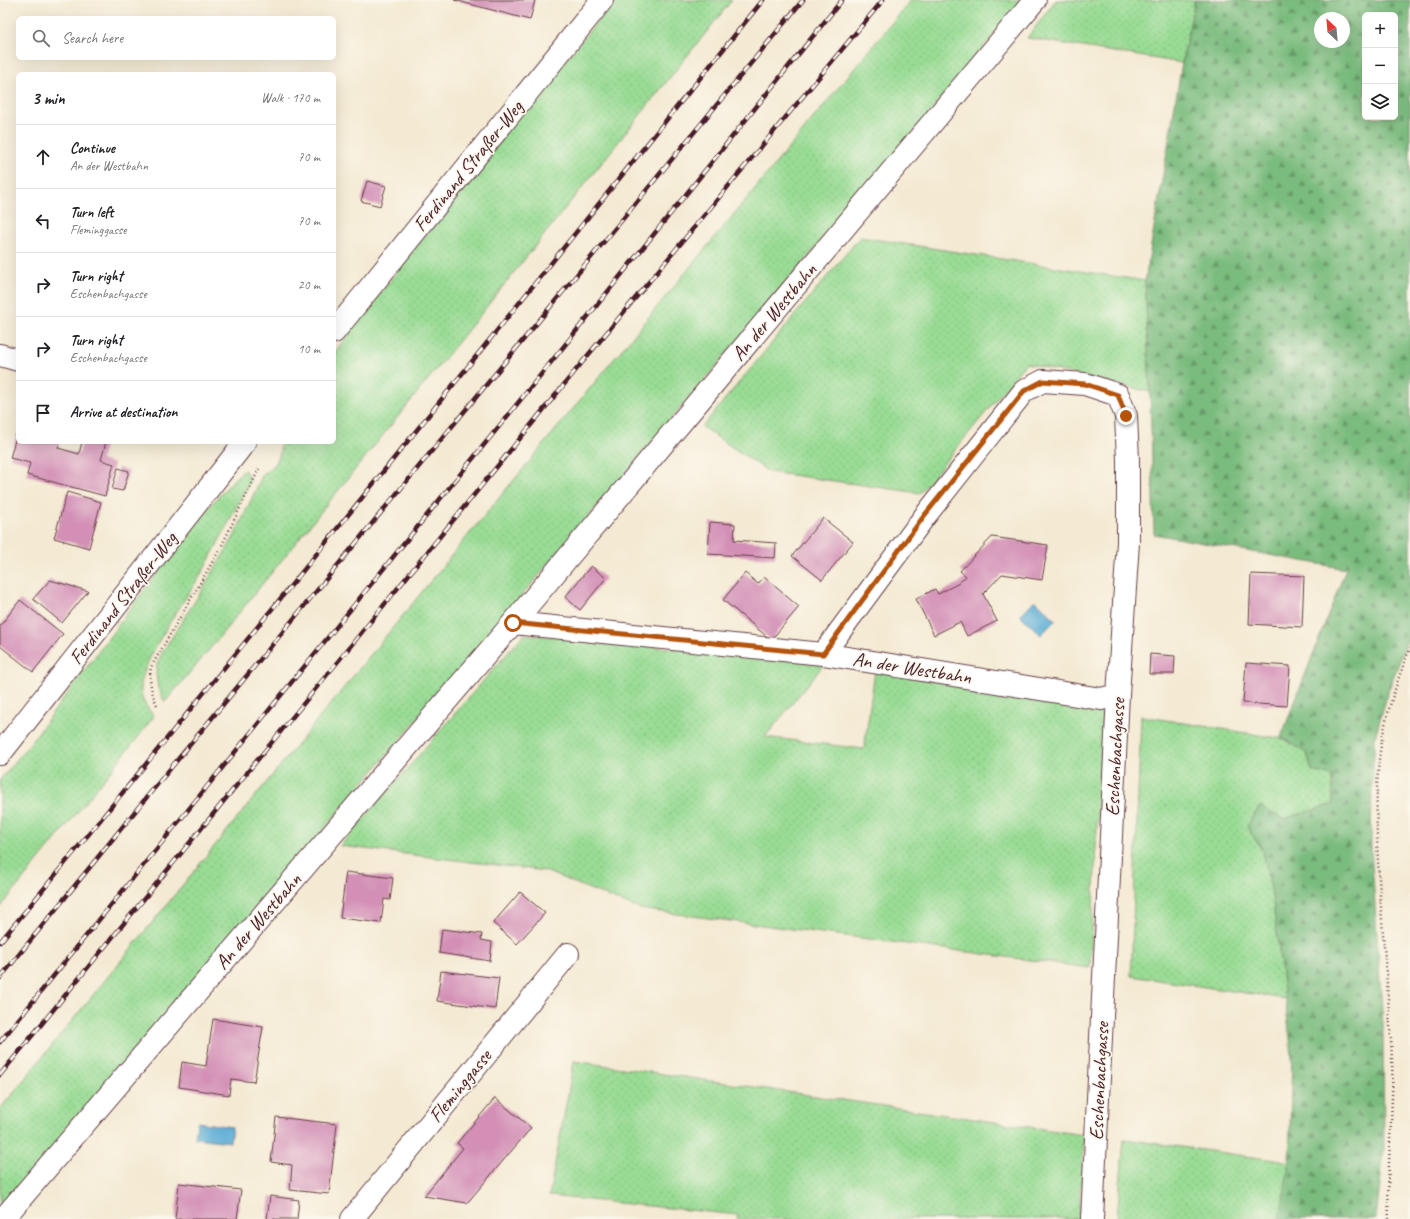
<!DOCTYPE html>
<meta charset="utf-8">
<style>
:root{--surface:#fff;--page:#f2f2f2;--text:#202124;--muted:#757577;--line:#e0e0e0}
body{margin:0;font-family:Caveat,sans-serif;background:var(--page);color:var(--text)}
.controls{position:absolute;right:12px;top:12px;display:grid;overflow:hidden;border-radius:6px;box-shadow:0 4px 16px #0002}
.controls button{width:36px;height:36px;display:grid;place-items:center;padding:0;border:0;border-bottom:1px solid var(--line);background:var(--surface);color:var(--text);font:20px sans-serif}
.compass{position:absolute;left:1314px;top:12px;width:36px;height:36px;border-radius:50%;background:var(--surface);box-shadow:0 4px 16px #0002;rotate:334deg}
.stop{position:absolute;width:12px;height:12px;margin:-9px;border:3px solid #b45309;border-radius:50%;background:#fff}
.stop.end{background:#b45309;border-color:#fff;box-shadow:0 1px 4px #0008}
.list{margin:0;padding:0;list-style:none}
h2{display:flex;justify-content:space-between;align-items:center;height:52px;margin:0;padding:0 16px;font-size:17px}
h2 small{font-size:13px;font-weight:400;color:var(--muted)}
.list li{display:grid;grid-template-columns:26px 1fr auto;gap:12px;align-items:center;box-sizing:border-box;height:64px;padding:0 16px;border-top:1px solid var(--line)}
.list b{display:block;font-size:15px;white-space:nowrap}
.list p{margin:0;font-size:13px;white-space:nowrap;color:var(--muted)}
.list em{font-size:13px;font-style:normal;color:var(--muted)}
.icon{flex:none;width:22px;height:22px;fill:none;stroke:currentColor;stroke-width:2;stroke-linecap:round;stroke-linejoin:round}
.map{position:relative;flex:none;width:1410px;height:1219px;overflow:hidden}
.search{position:absolute;background:var(--surface);box-shadow:0 4px 16px #0002;left:16px;top:16px;width:320px;height:44px;display:flex;align-items:center;gap:10px;box-sizing:border-box;padding:0 14px;border-radius:6px;color:var(--muted);font-size:15px}
.panel{position:absolute;background:var(--surface);box-shadow:0 4px 16px #0002;left:16px;top:72px;width:320px;height:372px;border-radius:6px}
.map>svg:first-child{display:block}
.grass{fill:url(#grass-dots);stroke:#727e60}
.forest{fill:url(#forest-firs);stroke:#626e54;fill-rule:evenodd}
.water{fill:#59abd4;stroke:#526580}
.building{fill:#d38fb6}
.lines{fill:none;stroke-linecap:round;stroke-linejoin:round}
.street-casing{stroke:#643d44;stroke-width:24}
.path{stroke:#643d44;stroke-width:2.5;stroke-dasharray:1 3;stroke-linecap:butt}
.street{stroke:#fff;stroke-width:22}
.rail-casing{stroke:#4a1f2b;stroke-width:4.5}
.rail{stroke:#fbf7ec;stroke-width:3;stroke-dasharray:9;stroke-linecap:butt}
.route{stroke:#b45309;stroke-width:5}
.labels{text-anchor:middle;dominant-baseline:central;stroke-width:3.5;stroke-linejoin:round;paint-order:stroke}
.street-label{font-size:20px;fill:#4a1f2b;stroke:#fbf7ec}
</style>
<div class="map">
<svg width="1410" height="1219" viewBox="0 0 1410 1219">
<defs>
<pattern id="grass-dots" width="8" height="8" patternUnits="userSpaceOnUse"><rect width="8" height="8" fill="#99dc94"/><path d="M2 2h.1M6 6h.1" fill="none" stroke="#85bc80" stroke-width="1.8" stroke-linecap="round"/></pattern>
<pattern id="forest-firs" width="22" height="20" patternUnits="userSpaceOnUse"><rect width="22" height="20" fill="#7abc7e"/><path d="M5 1l3.5 6h-7zM16 11l3.5 6h-7z" fill="#669867"/></pattern>
</defs>
<rect width="100%" height="100%" fill="#fbf7ec"/>
<filter id="ink" filterUnits="userSpaceOnUse"><feTurbulence type="fractalNoise" baseFrequency=".025" numOctaves="2"/><feDisplacementMap in="SourceGraphic" scale="8" xChannelSelector="R" yChannelSelector="G"/><feConvolveMatrix kernelMatrix="1 2 1 2 8 2 1 2 1" color-interpolation-filters="sRGB"/></filter>
<filter id="wash" filterUnits="userSpaceOnUse"><feTurbulence type="fractalNoise" baseFrequency=".012" numOctaves="4" result="noise"/><feDisplacementMap in="SourceGraphic" scale="16" xChannelSelector="R" yChannelSelector="G"/><feGaussianBlur stdDeviation="0.9" result="paint"/><feColorMatrix in="noise" values="0 0 0 0 0 0 0 0 0 0 0 0 0 0 0 0 0 1.4 0 .05"/><feComposite in="paint" operator="in"/></filter>
<g filter="url(#wash)">
<rect width="100%" height="100%" fill="#f4ead3"/>
<!-- grass -->
<path class="grass" d="M615,0H732L460,340L209,650L165,702L158,688L156,674L157,664L163,651L199,595L235,535L263,474C277,464 281,459 280,442H334V353L492,149Z
M911,0H1023L881,171L0,1212V1109L461,544Z
M1056,0H1195L1182,63L1027,38Z
M860,237L1145,281L1150,392L1026,363L920,493L769,472L702,427Z
M245,470L250,480C235,510 220,540 204,569C189,595 139,662 141,689C141,700 147,708 154,716L139,736L0,908V780L28,746L172,553L208,508L236,477Z
M524,634L825,663L765,737L864,749L875,671L1103,709L1090,968L639,909L545,871L340,846Z
M1141,716L1284,739L1307,753L1312,771L1332,776L1333,805L1283,819L1247,826L1263,852L1272,894L1285,999L1131,976Z
M574,1061L1084,1135L1079,1219H737L738,1215L549,1196Z
M1124,1139L1289,1162V1219H1117Z"/>
<!-- forest -->
<path class="forest" d="M1195,0H1410V634L1389,689L1375,737L1372,787L1371,846L1383,1025L1384,1150L1376,1219H1280L1289,1162L1292,1055L1272,894L1263,852L1247,826L1260,806L1283,819L1333,804L1332,776L1312,771L1307,753L1281,737L1346,569L1154,534L1150,392L1145,281L1182,63ZM1365,15H1395V117H1365ZM1320,18H1344V42H1320Z"/>
<!-- water -->
<path class="water" d="M1035,600L1056,620L1041,635L1020,615Z
M197,1122L232,1127L230,1142L195,1138Z"/>
<g id="blocks">
<!-- building -->
<path class="building" d="M454,0H535L530,20Z
M367,181L386,186L380,206L361,201Z
M17,433H18V442H60L58,448L79,454L82,442H106L101,460L114,464L105,496L27,475L30,463L10,458Z
M118,468L129,471L123,491L112,489Z
M67,492L101,502L89,548L54,538Z
M823,518L853,542L822,580L792,556Z
M710,522L735,524L734,540L776,543L775,558L708,554Z
M992,537L1048,545L1042,580L1002,574L983,594L997,621L967,636L960,622L934,635L916,599L935,589L938,594L959,583L966,576L960,571Z
M591,566L606,578L580,610L565,597Z
M745,573L758,584L764,577L799,607L771,640L723,600Z
M1251,574L1304,576L1302,627L1249,624Z
M50,580L88,591L62,623L33,599Z
M20,600L63,634L33,672L0,646V626Z
M1150,654L1175,656L1174,674H1149Z
M1246,663L1290,666L1287,706L1243,703Z
M346,872L393,878L390,900L384,899L381,923L340,918Z
M520,892L545,913L517,944L493,923Z
M442,929L482,934L481,940L492,942L490,961L439,953Z
M441,971L499,978L495,1009L437,1001Z
M213,1019L263,1027L254,1082L231,1079L229,1095L179,1087L182,1062L206,1066Z
M495,1098L531,1128L467,1203L424,1196L463,1148L457,1143Z
M276,1117L337,1124L329,1194L290,1190L292,1165L271,1162Z
M179,1183L241,1190L237,1219H175Z
M270,1196L299,1200L297,1219H267Z"/>
</g>
</g>
<g filter="url(#ink)">
<use href="#blocks" fill-opacity="0" stroke="#643d44" stroke-width="1"/>
<g class="lines">
<defs>
<path id="street" d="M334,332L602,0
M0,355L18,360
M513,623L823,654L1101,699L1118,695
M823,654L925,516L1024,391L1043,381L1085,384L1118,395L1126,416L1128,460V542L1118,695L1092,1219
M0,754L245,442
M3,1219L513,623L1035,0
M352,1219L568,954"/>
</defs>
<!-- street casing -->
<use href="#street" class="street-casing"/>
<!-- path -->
<path class="path" d="M157,705C151,692 149,681 151,667L220,549L259,469
M1389,1219C1386,1166 1394,1112 1392,1059C1389,1004 1384,949 1380,894C1377,846 1374,799 1380,752C1385,716 1397,681 1410,648"/>
<!-- street -->
<use href="#street" class="street"/>
<defs>
<path id="rail" d="M0,942C257,631 509,315 763,0
M0,978L137,809L803,0
M0,1042L573,335L842,0
M0,1075L589,354L883,0"/>
</defs>
<!-- rail casing -->
<use href="#rail" class="rail-casing"/>
<!-- rail -->
<use href="#rail" class="rail"/>
</g>
</g>
<g class="lines" filter="url(#ink)">
<!-- route -->
<path class="route" d="M513,623L823,654L924,516L1024,391L1043,381L1085,384L1118,395L1126,416"/>
</g>
<g class="labels">
<!-- street labels -->
<g class="street-label">
<text transform="translate(468 166) rotate(-51)">Ferdinand Straßer-Weg</text>
<text transform="translate(774 312) rotate(-50)">An der Westbahn</text>
<text transform="translate(123 598) rotate(-52)">Ferdinand Straßer-Weg</text>
<text transform="translate(912 668) rotate(9)">An der Westbahn</text>
<text transform="translate(1115 757) rotate(-87)">Eschenbachgasse</text>
<text transform="translate(258 921) rotate(-49)">An der Westbahn</text>
<text transform="translate(1099 1081) rotate(-87)">Eschenbachgasse</text>
<text transform="translate(460 1086) rotate(-51)">Fleminggasse</text>
</g>
</g>
</svg>
<div class="controls">
<button>+</button>
<button>−</button>
<button><svg class="icon" aria-label="layers" viewBox="0 0 24 24"><path d="M12 4l9 5-9 5-9-5zM3 14l9 5 9-5"/></svg></button>
</div>
<svg class="compass" viewBox="-18 -18 36 36"><path d="M0-13l5 13h-10z" fill="#e53935"/><path d="M0 13l5-13h-10z" fill="#757577"/></svg>
<div class="stop" style="left:513px;top:623px"></div>
<div class="stop end" style="left:1126px;top:416px"></div>
<div class="search"><svg class="icon" aria-label="search" viewBox="0 0 24 24"><circle cx="10" cy="10" r="6"/><path d="M15 15l6 6"/></svg>Search here</div>
<section class="panel">
<h2>3 min<small>Walk · 170 m</small></h2>
<ul class="list">
<li><svg class="icon" aria-label="ahead" viewBox="0 0 24 24"><path d="M12 20V5M6 11l6-6 6 6"/></svg><div><b>Continue</b><p>An der Westbahn</p></div><em>70 m</em></li>
<li><svg class="icon" aria-label="left" viewBox="0 0 24 24"><path d="M17 20v-9H6M10 6l-5 5 5 5"/></svg><div><b>Turn left</b><p>Fleminggasse</p></div><em>70 m</em></li>
<li><svg class="icon" aria-label="right" viewBox="0 0 24 24"><path d="M7 20v-9h11M14 6l5 5-5 5"/></svg><div><b>Turn right</b><p>Eschenbachgasse</p></div><em>20 m</em></li>
<li><svg class="icon" aria-label="right" viewBox="0 0 24 24"><path d="M7 20v-9h11M14 6l5 5-5 5"/></svg><div><b>Turn right</b><p>Eschenbachgasse</p></div><em>10 m</em></li>
<li><svg class="icon" aria-label="arrive" viewBox="0 0 24 24"><path d="M6 21V4h12l-3 4 3 4H6"/></svg><div><b>Arrive at destination</b></div></li>
</ul>
</section>
</div>
